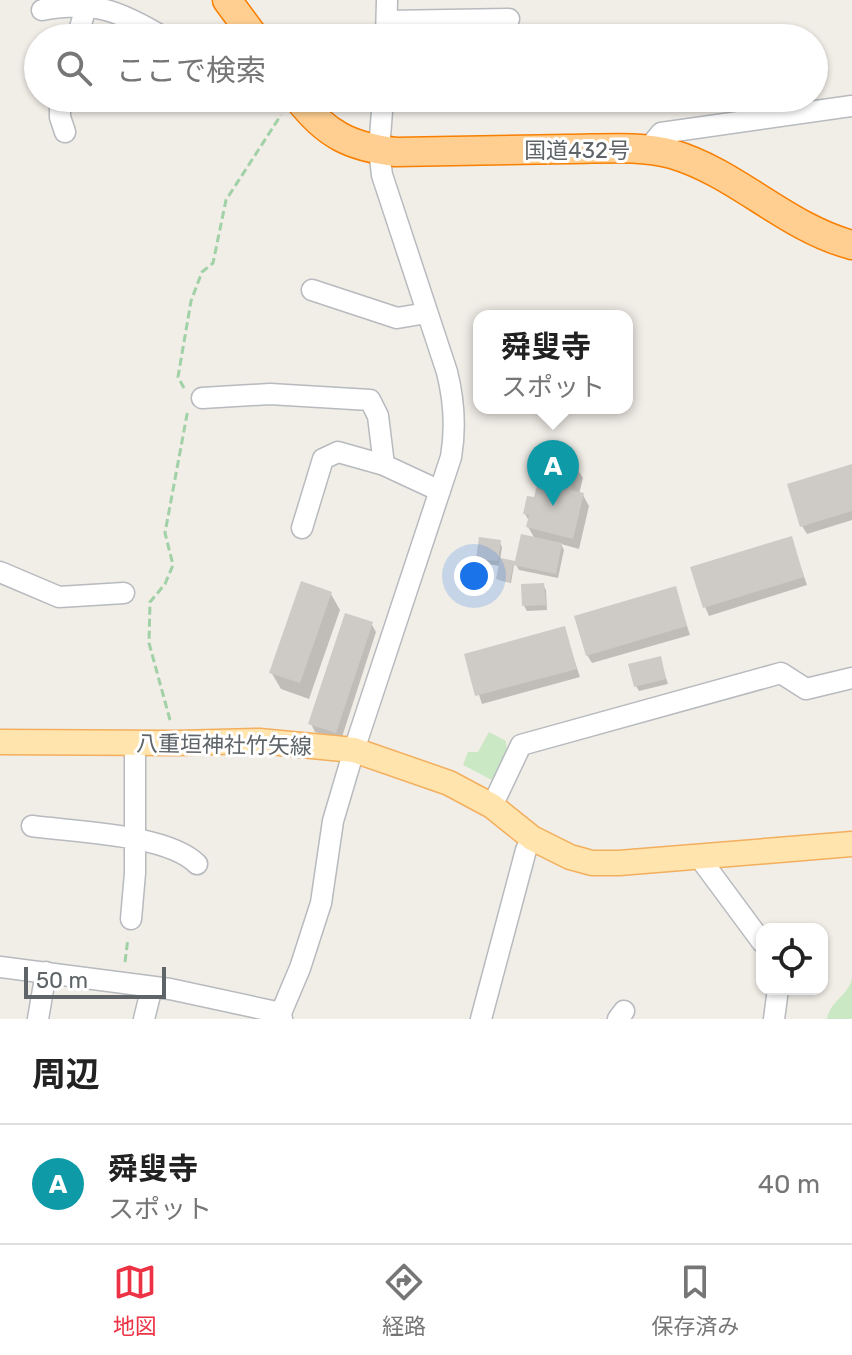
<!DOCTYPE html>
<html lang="ja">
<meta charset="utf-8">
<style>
:root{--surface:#fff;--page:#f2f2f2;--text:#222;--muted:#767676;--line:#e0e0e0;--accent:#ec3244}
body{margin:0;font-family:Rubik,"Noto Sans JP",sans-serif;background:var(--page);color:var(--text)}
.controls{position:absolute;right:24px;bottom:24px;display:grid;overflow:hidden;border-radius:16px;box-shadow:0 2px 6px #0004}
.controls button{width:72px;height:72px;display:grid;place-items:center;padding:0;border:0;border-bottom:2px solid var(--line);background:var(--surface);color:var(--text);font:40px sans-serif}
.scale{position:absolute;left:24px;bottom:20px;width:142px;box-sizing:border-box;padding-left:8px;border:4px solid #5e6467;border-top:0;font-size:22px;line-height:28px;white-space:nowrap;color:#5e6467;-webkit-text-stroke:6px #fff;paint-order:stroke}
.you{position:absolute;left:474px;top:576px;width:28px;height:28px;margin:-20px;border:6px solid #fff;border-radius:50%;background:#1a73e8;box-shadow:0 0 0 12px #1a73e833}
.badge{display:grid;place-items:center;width:52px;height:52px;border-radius:50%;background:var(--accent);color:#fff;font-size:26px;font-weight:700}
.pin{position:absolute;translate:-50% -66px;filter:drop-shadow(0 2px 4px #0008)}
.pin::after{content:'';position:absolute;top:42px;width:28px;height:24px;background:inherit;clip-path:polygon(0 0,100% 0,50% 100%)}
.popup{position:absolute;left:473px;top:310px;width:160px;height:104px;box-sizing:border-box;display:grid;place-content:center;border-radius:16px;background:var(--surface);filter:drop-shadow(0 2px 6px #0005);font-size:26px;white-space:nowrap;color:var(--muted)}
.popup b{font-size:30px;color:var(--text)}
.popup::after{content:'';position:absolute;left:50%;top:100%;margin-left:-16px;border:16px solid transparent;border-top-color:var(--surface)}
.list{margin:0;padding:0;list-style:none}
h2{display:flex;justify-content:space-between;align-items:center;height:104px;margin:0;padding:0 32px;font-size:34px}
h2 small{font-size:26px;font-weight:400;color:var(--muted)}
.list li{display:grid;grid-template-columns:52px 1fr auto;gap:24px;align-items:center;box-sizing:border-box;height:120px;padding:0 32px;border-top:2px solid var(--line)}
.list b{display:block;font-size:30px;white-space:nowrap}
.list p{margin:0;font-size:26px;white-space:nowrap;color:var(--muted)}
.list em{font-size:26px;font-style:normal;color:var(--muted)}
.icon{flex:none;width:44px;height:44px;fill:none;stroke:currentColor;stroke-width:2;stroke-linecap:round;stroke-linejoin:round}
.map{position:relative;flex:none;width:852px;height:1019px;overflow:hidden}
.search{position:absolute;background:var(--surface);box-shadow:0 2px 6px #0004;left:24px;right:24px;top:24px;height:88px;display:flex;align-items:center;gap:20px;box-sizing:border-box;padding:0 28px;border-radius:44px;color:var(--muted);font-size:30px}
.sheet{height:224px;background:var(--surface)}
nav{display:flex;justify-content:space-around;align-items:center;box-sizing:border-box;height:112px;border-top:2px solid var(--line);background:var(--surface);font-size:22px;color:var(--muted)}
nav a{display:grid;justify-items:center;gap:4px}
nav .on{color:var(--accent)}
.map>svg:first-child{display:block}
.green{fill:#cae8c4}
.shadow{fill:#0003}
.building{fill:#cecac6}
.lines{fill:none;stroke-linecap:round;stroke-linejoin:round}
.minor-casing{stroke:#b7babe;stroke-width:23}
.major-casing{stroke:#f3af5d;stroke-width:27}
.highway-casing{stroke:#f87f00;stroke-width:31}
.path{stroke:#a1d1a6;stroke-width:3;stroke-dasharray:8 4;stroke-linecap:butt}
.minor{stroke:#fff;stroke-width:20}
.major{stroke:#ffe4ae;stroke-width:24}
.highway{stroke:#fecf91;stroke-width:28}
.labels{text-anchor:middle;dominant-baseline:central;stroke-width:6;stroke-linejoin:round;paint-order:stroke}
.street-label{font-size:22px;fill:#5e6467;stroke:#fff}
</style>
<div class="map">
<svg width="852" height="1019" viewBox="0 0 852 1019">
<rect width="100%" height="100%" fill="#f1ede7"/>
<!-- green -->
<path class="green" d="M489,732L506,741L507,755L494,781L463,765L468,752H478Z
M852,978V1019H827C830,1001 849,995 852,978Z"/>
<!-- shadow -->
<path class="shadow" d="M852,466V520L807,534L802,526Z
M576,467L583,478L579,494L583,495L589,506L579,549L561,544L564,550L558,578L519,570L516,565L535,539L528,527L529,521L525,514L544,488Z
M791,538L807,585L709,616L705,607Z
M499,541L502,547L500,561L514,565L511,583L499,580L500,566L481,563L478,558Z
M543,585L546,590L547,610L527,611L524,606Z
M675,589L690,635L592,663L587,655Z
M331,594L340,610L309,699L281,689L271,672Z
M371,623L376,632L341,740L315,732L311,724Z
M564,629L580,677L482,704L466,656Z
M660,659L668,684L639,691L636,686Z"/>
<!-- building -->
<path class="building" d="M550,458L578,465L571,490L584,493L573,539L526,527L529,515L523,514L527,496L534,497L537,485L543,486Z
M852,464V511L800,527L787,484Z
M521,534L562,543L556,574L513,565L510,582L496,579L500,558L515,561Z
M792,536L804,577L703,608L690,567Z
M479,537L501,540L498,561L476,559Z
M301,581L332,592L300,683L269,673Z
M544,583L546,605L522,606L521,584Z
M676,586L687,626L586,656L574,616Z
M345,613L373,622L336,733L308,724Z
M565,626L577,669L475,696L464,654Z
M661,656L666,679L634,687L628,664Z"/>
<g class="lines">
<defs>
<path id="minor" d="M42,10C94,0 120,11 165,38
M387,21L509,19
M77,38L86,7
M386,38L387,0
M60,98V117L65,132
M647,150L661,133L852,106
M312,290L397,318L427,313
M202,398L270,394L370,400L378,416L384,465
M302,528L323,459L338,452L384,465L440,491
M0,572L59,597L124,593
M492,806L521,745L781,673L806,689L852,678
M32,826C75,832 167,834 197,864
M699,857L762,942
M131,919L135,873V743
M0,967L170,989L281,1013
M38,1019L46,972
M144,1019L152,987
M282,1019L281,1013L300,968L321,903L333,821L354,750L451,457C456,428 454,400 447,372L382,175L379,150L383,98
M481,1019L526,850L532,838
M618,1019L624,1011
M774,1019L778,989"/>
<path id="major" d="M0,742L176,743L259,741L354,750L449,783L492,806L532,838L570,857L592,863H619L852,844"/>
<path id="highway" d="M227,0L255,38
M298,98C326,135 351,147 396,152C454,151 511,150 568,149C601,149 640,145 672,154C737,173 785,227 852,245"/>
</defs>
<!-- minor casing -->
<use href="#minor" class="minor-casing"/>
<!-- major casing -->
<use href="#major" class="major-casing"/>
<!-- highway casing -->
<use href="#highway" class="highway-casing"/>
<!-- path -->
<path class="path" d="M184,388L178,377L191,301L202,272L213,263L226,200L281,115
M170,720L149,643L150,602L165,584L173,565L165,533L188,409
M125,962L128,938"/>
<!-- minor -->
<use href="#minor" class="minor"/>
<!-- major -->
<use href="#major" class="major"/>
<!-- highway -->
<use href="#highway" class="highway"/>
</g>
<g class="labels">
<!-- street labels -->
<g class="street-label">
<text x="577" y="150">国道432号</text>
<text transform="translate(224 745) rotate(1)">八重垣神社竹矢線</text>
</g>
</g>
</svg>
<div class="controls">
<button><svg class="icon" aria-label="locate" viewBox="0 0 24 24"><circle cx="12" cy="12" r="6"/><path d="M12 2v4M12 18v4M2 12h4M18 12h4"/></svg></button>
</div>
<div class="scale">50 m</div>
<div class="you"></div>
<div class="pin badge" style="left:553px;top:506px;background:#0f9aa8">A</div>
<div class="popup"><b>舜叟寺</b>スポット</div>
<div class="search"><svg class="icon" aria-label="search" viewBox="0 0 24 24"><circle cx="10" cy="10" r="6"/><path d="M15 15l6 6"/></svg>ここで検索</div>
</div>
<section class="sheet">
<h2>周辺<small></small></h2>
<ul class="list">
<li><span class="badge" style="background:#0f9aa8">A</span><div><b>舜叟寺</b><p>スポット</p></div><em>40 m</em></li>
</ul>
</section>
<nav>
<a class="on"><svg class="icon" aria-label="map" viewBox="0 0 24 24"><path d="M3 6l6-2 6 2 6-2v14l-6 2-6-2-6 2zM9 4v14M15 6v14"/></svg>地図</a>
<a><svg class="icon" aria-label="directions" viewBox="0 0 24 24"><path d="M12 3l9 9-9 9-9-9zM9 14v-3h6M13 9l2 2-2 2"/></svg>経路</a>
<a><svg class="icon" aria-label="saved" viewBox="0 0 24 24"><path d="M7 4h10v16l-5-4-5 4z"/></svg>保存済み</a>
</nav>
